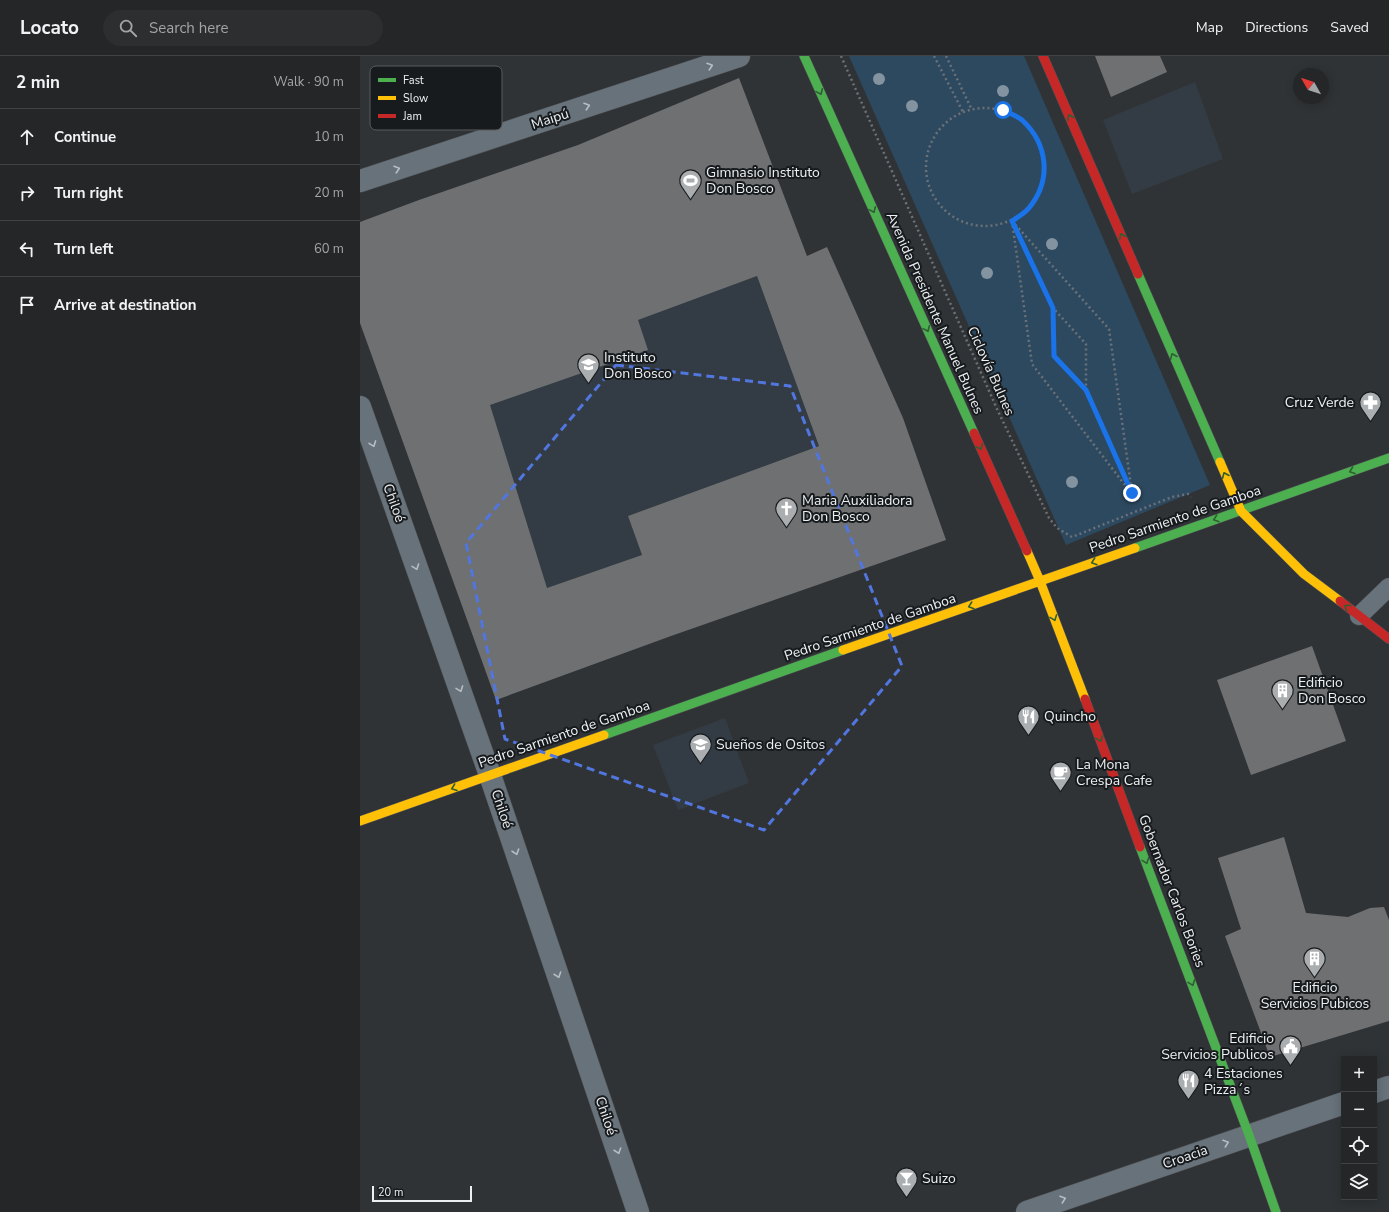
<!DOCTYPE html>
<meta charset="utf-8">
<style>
:root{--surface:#242628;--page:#2c2e30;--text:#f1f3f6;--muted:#a3a5a8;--line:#414345}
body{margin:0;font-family:"Nunito Sans",sans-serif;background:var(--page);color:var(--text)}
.controls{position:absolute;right:12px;bottom:12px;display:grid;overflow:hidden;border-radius:0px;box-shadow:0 2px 10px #0003}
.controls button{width:36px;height:36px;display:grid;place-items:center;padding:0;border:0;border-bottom:1px solid var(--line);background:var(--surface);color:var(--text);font:20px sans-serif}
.compass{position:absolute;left:933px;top:12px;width:36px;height:36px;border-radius:50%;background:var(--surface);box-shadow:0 2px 10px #0003;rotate:309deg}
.scale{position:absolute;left:12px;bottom:10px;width:100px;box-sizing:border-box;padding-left:4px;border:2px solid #edf0f3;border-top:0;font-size:11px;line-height:14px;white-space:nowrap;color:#edf0f3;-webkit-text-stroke:3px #181b1d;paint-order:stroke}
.stop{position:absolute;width:12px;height:12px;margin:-9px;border:3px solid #1a73e8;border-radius:50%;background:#fff}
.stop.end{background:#1a73e8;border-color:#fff;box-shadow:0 1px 4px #0008}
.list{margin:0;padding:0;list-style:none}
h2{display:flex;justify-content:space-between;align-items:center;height:52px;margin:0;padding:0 16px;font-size:17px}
h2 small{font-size:13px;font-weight:400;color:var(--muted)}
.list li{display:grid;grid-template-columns:26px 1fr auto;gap:12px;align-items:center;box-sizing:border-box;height:56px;padding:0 16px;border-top:1px solid var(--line)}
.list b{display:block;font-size:15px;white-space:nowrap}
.list em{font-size:13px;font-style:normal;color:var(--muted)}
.icon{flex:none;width:22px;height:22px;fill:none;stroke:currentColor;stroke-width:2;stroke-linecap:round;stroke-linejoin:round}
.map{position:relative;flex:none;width:1029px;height:1156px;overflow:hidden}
header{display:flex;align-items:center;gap:24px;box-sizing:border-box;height:56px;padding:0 20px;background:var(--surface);border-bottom:1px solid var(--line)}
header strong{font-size:19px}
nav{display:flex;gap:22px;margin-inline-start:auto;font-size:14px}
.search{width:280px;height:36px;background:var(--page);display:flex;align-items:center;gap:10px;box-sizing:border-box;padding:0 14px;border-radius:22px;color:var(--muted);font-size:15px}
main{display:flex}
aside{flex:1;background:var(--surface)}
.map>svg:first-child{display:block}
.built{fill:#333c44}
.green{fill:#2d4960}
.building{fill:#6e7072;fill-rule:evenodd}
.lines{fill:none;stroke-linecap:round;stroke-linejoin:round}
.lane-casing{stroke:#4f5153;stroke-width:19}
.street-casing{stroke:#4f5153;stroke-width:23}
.fast-casing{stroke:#4f5153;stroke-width:10}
.slow-casing{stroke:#4f5153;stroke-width:10}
.jam-casing{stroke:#4f5153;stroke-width:10}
.path{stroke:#6b7177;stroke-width:2.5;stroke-dasharray:2 3;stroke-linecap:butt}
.lane{stroke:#67727b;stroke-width:18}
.street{stroke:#67727b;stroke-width:22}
.fast{stroke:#4caf50;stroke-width:9}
.slow{stroke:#ffc107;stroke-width:9}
.jam{stroke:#c62828;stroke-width:9}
.tree{fill:#8493a0}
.oneway{stroke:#b7bec3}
.oneway2{stroke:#2f5e34}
.route{stroke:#1a73e8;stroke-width:5}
.marked{fill:none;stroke:#5176df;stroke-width:3;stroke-dasharray:8 5;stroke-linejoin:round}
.labels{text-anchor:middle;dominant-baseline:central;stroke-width:4;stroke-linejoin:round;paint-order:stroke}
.street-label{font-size:14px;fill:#edf0f3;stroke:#181b1d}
.poi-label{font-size:14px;fill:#edf0f3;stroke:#181b1d;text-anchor:start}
.key{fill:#181b1d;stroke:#585b5d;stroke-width:1}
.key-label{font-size:11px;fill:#edf0f3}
</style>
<header>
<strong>Locato</strong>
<div class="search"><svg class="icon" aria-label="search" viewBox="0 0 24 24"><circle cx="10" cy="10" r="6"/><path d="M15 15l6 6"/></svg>Search here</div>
<nav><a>Map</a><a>Directions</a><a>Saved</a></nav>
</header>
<main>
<aside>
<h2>2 min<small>Walk · 90 m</small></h2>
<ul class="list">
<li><svg class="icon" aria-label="ahead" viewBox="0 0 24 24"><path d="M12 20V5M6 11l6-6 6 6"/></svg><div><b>Continue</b></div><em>10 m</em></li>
<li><svg class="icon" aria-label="right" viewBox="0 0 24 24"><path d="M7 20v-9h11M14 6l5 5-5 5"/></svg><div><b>Turn right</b></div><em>20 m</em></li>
<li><svg class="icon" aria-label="left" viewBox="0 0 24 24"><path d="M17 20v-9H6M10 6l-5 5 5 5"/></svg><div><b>Turn left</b></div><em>60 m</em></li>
<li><svg class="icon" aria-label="arrive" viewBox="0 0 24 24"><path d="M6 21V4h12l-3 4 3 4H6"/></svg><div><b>Arrive at destination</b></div></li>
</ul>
</aside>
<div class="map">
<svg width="1029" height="1156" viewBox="0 0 1029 1156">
<rect width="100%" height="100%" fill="#303336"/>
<!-- built -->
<path class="built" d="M835,26L863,103L772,138L743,64Z
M218,89L278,264L397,220L459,390L268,460L311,580L136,644L0,267V166L59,144Z
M365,662L389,727L318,754L293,689Z"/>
<!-- green -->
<path class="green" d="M489,0H664L850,429L706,489Z"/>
<!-- building -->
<path class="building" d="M735,0H800L807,16L751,41Z
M379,22L447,200L467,191L543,362L586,484L311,580L136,644L0,267V166L59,144L218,89ZM397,220L459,390L268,460L282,499L187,532L130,349L288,294L278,264Z
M952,590L986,685L891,719L857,624Z
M924,781L946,857L988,861L1010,852L1024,851L1029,864V965L910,1001L865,880L881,873L858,802Z"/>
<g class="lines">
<defs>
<path id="lane" d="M999,560L1029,531"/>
<path id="street" d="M0,125L379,0
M0,351L130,719L278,1156
M1014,1036L1029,1031
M667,1156L984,1047"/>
<path id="fast" d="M444,0L614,377
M778,218L860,406
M775,492L1029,402
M244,679L483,594
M780,791L889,1079L916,1156"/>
<path id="slow" d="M860,406L881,455L944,518L980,545
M667,495L680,525L725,643
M483,594L775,492
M0,765L244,679"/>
<path id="jam" d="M683,0L778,218
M614,377L667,495
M980,545L1029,583
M725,643L780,791"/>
</defs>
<!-- lane casing -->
<use href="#lane" class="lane-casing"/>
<!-- street casing -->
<use href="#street" class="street-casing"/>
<!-- fast casing -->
<use href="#fast" class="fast-casing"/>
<!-- slow casing -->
<use href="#slow" class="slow-casing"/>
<!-- jam casing -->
<use href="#jam" class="jam-casing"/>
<!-- path -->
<path class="path" d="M481,0L637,353L689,462L697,472L712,481L812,441L828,438L831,441
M574,0L603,56
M586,0L612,54
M566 111a59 59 0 1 1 118 0a59 59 0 1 1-118 0Z
M652,165L749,273L772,437
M652,165L672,308L771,437
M654,169L693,252L726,288V335
M693,252L695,300L726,335L769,432"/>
<!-- lane -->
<use href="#lane" class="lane"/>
<!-- street -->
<use href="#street" class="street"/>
<!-- fast -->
<use href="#fast" class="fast"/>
<!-- slow -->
<use href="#slow" class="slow"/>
<!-- jam -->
<use href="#jam" class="jam"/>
</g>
<!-- trees -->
<g class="tree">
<circle cx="519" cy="23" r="6"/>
<circle cx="643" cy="35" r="6"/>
<circle cx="552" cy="50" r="6"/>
<circle cx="692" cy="188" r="6"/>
<circle cx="627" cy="217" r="6"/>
<circle cx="712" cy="426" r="6"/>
</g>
<!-- one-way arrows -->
<defs><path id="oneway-chevron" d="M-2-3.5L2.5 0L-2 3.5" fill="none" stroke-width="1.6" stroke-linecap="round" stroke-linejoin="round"/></defs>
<g class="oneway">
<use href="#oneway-chevron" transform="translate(350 10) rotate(-18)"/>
<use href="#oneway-chevron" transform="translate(227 50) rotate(-18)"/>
<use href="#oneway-chevron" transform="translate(37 113) rotate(-18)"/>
<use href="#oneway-chevron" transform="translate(13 388) rotate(70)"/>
<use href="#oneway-chevron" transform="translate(56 511) rotate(70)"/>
<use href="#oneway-chevron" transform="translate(100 633) rotate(70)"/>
<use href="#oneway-chevron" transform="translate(156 796) rotate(71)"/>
<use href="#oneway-chevron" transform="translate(198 919) rotate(71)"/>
<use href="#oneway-chevron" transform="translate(866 1087) rotate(-19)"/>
<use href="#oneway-chevron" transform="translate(258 1095) rotate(71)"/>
<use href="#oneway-chevron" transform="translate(703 1143) rotate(-19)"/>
</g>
<g class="oneway2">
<use href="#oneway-chevron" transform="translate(460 36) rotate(66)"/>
<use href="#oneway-chevron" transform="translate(710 61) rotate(-113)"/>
<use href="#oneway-chevron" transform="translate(513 154) rotate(66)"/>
<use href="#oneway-chevron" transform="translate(762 180) rotate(-113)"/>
<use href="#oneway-chevron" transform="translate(567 273) rotate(66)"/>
<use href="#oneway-chevron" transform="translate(813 300) rotate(-113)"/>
<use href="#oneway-chevron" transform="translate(620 391) rotate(66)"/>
<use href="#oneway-chevron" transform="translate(992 415) rotate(160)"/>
<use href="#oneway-chevron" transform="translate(865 419) rotate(-113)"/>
<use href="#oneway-chevron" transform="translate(856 463) rotate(161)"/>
<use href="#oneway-chevron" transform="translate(734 506) rotate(161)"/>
<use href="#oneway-chevron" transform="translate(611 550) rotate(161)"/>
<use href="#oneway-chevron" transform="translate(987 551) rotate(-143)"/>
<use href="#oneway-chevron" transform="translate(694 562) rotate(69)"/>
<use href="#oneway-chevron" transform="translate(740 683) rotate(69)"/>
<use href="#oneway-chevron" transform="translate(94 732) rotate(160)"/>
<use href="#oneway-chevron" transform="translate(786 805) rotate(69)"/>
<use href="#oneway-chevron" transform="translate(832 927) rotate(69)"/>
</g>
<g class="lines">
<!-- route -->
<path class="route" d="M643,54C649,57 657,60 662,64C688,88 692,124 669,152C665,157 658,161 652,165L693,252L694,300L726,334L772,437"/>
</g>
<!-- marked area -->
<path class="marked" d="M256,309L430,330L542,610L404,774L145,683L106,487Z"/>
<!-- icons -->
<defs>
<symbol id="stadium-pin" viewBox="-11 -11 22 30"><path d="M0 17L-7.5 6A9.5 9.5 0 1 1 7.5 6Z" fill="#abaeb1" stroke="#181b1d"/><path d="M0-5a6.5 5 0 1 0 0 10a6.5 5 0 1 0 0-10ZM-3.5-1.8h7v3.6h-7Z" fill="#fff"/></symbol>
<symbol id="school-pin" viewBox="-11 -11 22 30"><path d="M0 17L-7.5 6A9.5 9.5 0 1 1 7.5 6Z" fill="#abaeb1" stroke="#181b1d"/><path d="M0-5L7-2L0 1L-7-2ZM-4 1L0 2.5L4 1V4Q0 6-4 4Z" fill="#fff"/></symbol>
<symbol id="pharmacy-pin" viewBox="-11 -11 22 30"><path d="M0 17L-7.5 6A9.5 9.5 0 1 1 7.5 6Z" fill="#abaeb1" stroke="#181b1d"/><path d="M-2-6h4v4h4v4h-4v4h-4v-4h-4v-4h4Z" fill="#fff"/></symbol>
<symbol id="church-pin" viewBox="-11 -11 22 30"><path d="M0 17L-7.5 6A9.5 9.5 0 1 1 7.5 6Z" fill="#abaeb1" stroke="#181b1d"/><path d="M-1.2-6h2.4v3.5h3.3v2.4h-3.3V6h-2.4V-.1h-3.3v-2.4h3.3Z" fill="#fff"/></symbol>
<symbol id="building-pin" viewBox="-11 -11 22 30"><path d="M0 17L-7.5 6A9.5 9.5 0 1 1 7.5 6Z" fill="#abaeb1" stroke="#181b1d"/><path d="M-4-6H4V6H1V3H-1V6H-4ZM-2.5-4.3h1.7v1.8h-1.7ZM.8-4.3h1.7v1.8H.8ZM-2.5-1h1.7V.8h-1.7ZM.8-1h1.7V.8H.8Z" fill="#fff"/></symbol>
<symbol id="restaurant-pin" viewBox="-11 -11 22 30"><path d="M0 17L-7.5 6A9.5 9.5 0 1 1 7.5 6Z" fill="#abaeb1" stroke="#181b1d"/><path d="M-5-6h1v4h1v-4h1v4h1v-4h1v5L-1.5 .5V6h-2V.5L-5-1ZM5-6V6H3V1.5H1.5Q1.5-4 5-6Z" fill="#fff"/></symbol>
<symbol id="cafe-pin" viewBox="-11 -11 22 30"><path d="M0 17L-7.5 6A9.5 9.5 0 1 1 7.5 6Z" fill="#abaeb1" stroke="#181b1d"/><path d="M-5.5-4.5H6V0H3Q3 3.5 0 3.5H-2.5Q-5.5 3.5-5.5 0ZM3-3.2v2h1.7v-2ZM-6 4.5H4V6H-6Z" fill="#fff"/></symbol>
<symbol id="civic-pin" viewBox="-11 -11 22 30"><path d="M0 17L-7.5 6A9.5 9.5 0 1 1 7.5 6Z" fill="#abaeb1" stroke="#181b1d"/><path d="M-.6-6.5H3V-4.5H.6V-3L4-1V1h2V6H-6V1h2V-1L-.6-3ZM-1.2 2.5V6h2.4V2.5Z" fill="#fff"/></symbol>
<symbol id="bar-pin" viewBox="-11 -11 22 30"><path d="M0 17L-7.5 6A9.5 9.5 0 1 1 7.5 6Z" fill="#abaeb1" stroke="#181b1d"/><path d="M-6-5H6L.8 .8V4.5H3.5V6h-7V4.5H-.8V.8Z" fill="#fff"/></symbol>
</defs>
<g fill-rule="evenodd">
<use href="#stadium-pin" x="318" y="112" width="25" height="34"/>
<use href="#school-pin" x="216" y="296" width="25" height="34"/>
<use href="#pharmacy-pin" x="998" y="334" width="25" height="34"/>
<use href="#church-pin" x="414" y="440" width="25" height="34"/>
<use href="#building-pin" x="910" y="622" width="25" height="34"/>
<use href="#restaurant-pin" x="656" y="648" width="25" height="34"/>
<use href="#school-pin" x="328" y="676" width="25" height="34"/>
<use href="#cafe-pin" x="688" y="704" width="25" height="34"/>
<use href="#building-pin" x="942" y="890" width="25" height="34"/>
<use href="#civic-pin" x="918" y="978" width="25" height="34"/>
<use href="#restaurant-pin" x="816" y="1012" width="25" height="34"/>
<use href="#bar-pin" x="534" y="1110" width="25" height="34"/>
</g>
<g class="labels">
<!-- street labels -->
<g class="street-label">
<text transform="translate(190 63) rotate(-18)">Maipú</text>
<text transform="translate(575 257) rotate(66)">Avenida Presidente Manuel Bulnes</text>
<text transform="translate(631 315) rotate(66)">Ciclovía Bulnes</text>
<text transform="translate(34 447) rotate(70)">Chiloé</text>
<text transform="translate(815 463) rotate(-19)">Pedro Sarmiento de Gamboa</text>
<text transform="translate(510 571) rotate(-19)">Pedro Sarmiento de Gamboa</text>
<text transform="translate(204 678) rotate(-19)">Pedro Sarmiento de Gamboa</text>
<text transform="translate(142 753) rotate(71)">Chiloé</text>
<text transform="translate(812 835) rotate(69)">Gobernador Carlos Bories</text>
<text transform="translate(246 1060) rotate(71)">Chiloé</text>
<text transform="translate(825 1101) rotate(-19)">Croacia</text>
</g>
<!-- poi labels -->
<g class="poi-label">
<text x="346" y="116">Gimnasio Instituto<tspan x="346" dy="16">Don Bosco</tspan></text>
<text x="244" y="301">Instituto<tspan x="244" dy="16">Don Bosco</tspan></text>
<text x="994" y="346" text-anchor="end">Cruz Verde</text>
<text x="442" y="444">Maria Auxiliadora<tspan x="442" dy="16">Don Bosco</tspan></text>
<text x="938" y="626">Edificio<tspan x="938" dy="16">Don Bosco</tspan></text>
<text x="684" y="660">Quincho</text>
<text x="356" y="688">Sueños de Ositos</text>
<text x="716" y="708">La Mona<tspan x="716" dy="16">Crespa Cafe</tspan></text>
<text x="955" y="931" text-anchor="middle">Edificio<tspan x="955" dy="16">Servicios Pubicos</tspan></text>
<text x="914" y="982" text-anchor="end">Edificio<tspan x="914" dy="16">Servicios Publicos</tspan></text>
<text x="844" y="1017">4 Estaciones<tspan x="844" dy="16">Pizza´s</tspan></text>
<text x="562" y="1122">Suizo</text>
</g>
</g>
<!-- legend -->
<rect x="10" y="10" width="132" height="64" rx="6" class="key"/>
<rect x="18" y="22" width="18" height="4" fill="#4caf50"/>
<rect x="18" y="40" width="18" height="4" fill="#ffc107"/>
<rect x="18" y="58" width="18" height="4" fill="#c62828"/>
<g class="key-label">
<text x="43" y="28">Fast</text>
<text x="43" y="46">Slow</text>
<text x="43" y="64">Jam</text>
</g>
</svg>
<div class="controls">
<button>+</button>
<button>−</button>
<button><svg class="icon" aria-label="locate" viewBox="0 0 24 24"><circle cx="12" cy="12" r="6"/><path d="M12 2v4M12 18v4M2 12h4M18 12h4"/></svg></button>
<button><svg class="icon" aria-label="layers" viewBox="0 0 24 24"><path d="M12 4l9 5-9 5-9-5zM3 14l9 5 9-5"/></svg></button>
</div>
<svg class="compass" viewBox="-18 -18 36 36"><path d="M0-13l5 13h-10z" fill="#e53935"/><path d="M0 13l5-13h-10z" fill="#a3a5a8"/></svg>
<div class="scale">20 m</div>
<div class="stop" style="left:643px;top:54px"></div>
<div class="stop end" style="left:772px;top:437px"></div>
</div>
</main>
